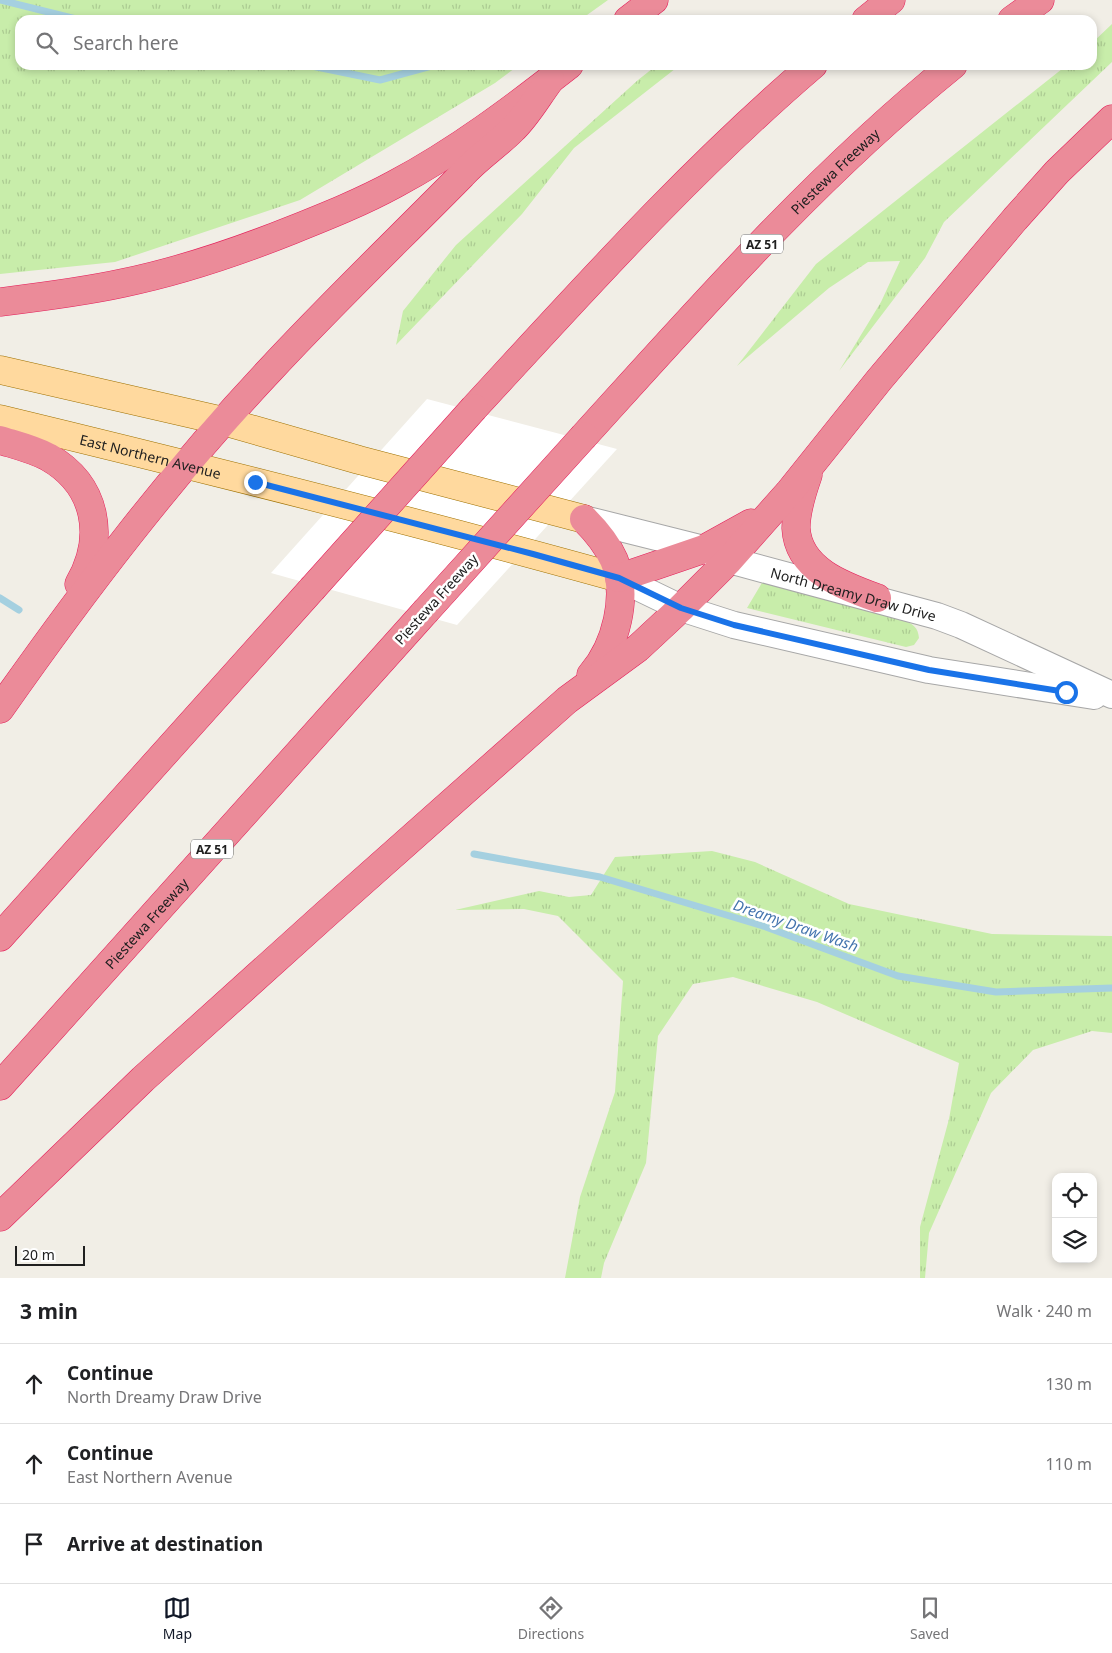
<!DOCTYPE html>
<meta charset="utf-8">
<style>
:root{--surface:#fff;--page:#f2f2f2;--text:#202124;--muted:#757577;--line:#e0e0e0;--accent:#111827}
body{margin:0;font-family:"Noto Sans",sans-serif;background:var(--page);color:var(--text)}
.controls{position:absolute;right:15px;bottom:15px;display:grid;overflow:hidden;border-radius:10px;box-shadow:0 2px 8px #0003}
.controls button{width:45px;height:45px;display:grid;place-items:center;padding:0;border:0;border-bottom:1px solid var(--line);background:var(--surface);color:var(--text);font:25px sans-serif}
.scale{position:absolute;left:15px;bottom:12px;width:70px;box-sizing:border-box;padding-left:5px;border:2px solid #202020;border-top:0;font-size:14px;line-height:18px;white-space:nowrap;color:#202020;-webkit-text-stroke:4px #fff;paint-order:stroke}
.stop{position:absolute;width:15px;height:15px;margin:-11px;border:4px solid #1a73e8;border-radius:50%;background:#fff}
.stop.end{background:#1a73e8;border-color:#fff;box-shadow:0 1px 5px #0008}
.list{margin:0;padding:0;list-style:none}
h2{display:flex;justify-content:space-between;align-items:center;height:65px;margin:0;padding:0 20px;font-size:21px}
h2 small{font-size:16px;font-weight:400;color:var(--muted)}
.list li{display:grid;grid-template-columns:32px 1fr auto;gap:15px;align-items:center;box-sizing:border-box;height:80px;padding:0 20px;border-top:1px solid var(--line)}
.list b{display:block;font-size:19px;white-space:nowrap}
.list p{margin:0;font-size:16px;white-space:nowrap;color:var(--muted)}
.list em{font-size:16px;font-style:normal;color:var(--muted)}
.icon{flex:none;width:28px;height:28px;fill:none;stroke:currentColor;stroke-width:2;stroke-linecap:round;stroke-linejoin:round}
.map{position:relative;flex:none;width:1112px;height:1278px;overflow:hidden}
.search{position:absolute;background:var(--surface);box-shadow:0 2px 8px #0003;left:15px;right:15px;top:15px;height:55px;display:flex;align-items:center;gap:12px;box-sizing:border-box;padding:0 18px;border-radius:15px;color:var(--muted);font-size:19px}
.sheet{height:305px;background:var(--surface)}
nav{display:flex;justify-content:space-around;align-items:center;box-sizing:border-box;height:70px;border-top:1px solid var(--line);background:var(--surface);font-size:14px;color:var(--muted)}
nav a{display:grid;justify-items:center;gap:2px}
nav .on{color:var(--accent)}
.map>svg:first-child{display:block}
.grass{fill:url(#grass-tufts)}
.pier{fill:#fff}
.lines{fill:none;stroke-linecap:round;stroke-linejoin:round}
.stream{stroke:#a5d0e0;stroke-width:7}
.street-casing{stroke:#a7a7a7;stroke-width:28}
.primary-casing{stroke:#9d7000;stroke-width:29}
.highway-casing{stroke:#e41f5a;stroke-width:29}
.street{stroke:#fff;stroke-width:26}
.primary{stroke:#ffd99e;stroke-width:28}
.highway{stroke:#eb8b99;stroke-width:28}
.highway-bridge-casing{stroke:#e41f5a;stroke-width:29;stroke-linecap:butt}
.highway-bridge{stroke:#eb8b99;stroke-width:28}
.route{stroke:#1a73e8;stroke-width:6}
.labels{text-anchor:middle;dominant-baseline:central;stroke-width:5;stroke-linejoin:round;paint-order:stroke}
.shield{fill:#fff;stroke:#636363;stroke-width:1}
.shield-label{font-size:12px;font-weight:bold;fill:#202020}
.street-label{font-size:14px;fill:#202020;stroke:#fff}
.water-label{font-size:15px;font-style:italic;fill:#4474ae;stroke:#fff}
</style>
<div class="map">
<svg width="1112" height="1278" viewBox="0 0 1112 1278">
<defs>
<pattern id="grass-tufts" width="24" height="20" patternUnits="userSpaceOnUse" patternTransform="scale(1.25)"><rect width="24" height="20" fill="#c8edaa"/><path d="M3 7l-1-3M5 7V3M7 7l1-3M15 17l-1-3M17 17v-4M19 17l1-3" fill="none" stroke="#accb92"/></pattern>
</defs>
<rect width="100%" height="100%" fill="#f1eee6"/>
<!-- grass -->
<path class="grass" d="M0,0H608L580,20H20V65H519L495,83L300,200L115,262L0,274Z
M1112,24V62L944,222L925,258L839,371L881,302L900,261L868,262L829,288L737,366L816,264L1067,65H1092V43Z
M657,65H680L574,148L522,214L396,345L403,311L456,245L638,80Z
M763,581L903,620C913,624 918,627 919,638L914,645L906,647L747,608Z
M712,851L755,862L849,904L992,934L1112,936V1033L1092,1031L1033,1050L991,1093L929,1233L925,1278H920V1227L949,1119L959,1063L817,1002L733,977L693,984L658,1036L646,1163L604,1263L601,1278H565L580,1197L615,1092L623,981L558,916L524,909L455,910L539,891L569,897L591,895L615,857Z"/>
<!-- pier -->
<path class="pier" d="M427,399L617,449L457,625L271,573Z"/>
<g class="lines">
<!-- stream -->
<path class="stream" d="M0,0L80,20
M307,65L380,80L435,65
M0,598L19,610
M474,854L600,877L763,926L898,976L996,992L1112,988"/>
<defs>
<g id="street">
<path id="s1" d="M584,519L704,549L729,560L937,616L961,625L1112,695"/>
<path d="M619,578L681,608L734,625L929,670L1094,696"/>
</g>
<g id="primary">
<path d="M0,370L223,421L359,460L584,519"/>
<path id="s2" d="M0,419C207,469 414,521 619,578"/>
</g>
<g id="highway">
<path d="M628,20L654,0"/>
<path d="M866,20L891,0"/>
<path d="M1012,20L1040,0"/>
<path d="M0,302C41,297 82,292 123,283C181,271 237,252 292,230C327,216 362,202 395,184C457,151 514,108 569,65"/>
<path d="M474,408C583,290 690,170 813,65"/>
<path id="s3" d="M584,436C701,307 817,175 953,65"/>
<path d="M0,440C16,445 33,449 48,457C97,485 106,537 79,584"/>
<path d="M808,475C802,492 796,510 796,528C798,570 844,586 877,598"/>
<path d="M584,519C596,531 607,544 614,560C629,596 616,646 591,675"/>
<path d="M619,578L704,549L751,523"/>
<path d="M0,709C83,591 171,475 270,370C332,303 398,240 462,175C477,158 496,146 512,130C527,116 538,96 550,80"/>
<path d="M0,937L312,589"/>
<path id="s4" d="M0,1086L425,612"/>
<path d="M0,1217L143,1079L326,914L567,700L638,648L681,608L729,560L790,491L879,380L1015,219L1057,172L1112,119"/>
</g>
</defs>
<!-- street casing -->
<use href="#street" class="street-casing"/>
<!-- primary casing -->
<use href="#primary" class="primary-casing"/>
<!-- highway casing -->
<use href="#highway" class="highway-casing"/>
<!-- street -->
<use href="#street" class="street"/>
<!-- primary -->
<use href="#primary" class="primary"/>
<!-- highway -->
<use href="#highway" class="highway"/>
<defs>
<path id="highway-bridge" d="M312,589L474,408
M425,612L584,436"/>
</defs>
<!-- highway-bridge casing -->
<use href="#highway-bridge" class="highway-bridge-casing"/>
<!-- highway-bridge -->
<use href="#highway-bridge" class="highway-bridge"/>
</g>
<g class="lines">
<!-- route -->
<path class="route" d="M255,482L533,554L619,578L681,608L734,625L929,670L1066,692"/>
</g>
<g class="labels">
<!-- shield labels -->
<g class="shield">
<rect x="741" y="234.5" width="42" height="19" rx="4"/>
<rect x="191" y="839.5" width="42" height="19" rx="4"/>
</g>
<g class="shield-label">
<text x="762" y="244">AZ 51</text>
<text x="212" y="849">AZ 51</text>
</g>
<!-- street labels -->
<g class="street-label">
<text stroke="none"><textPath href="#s3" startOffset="365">Piestewa Freeway</textPath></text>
<text stroke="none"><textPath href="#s2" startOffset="155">East Northern Avenue</textPath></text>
<text stroke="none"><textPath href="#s1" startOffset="280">North Dreamy Draw Drive</textPath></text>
<text transform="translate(436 599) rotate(-48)">Piestewa Freeway</text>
<text stroke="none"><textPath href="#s4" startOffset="219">Piestewa Freeway</textPath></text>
</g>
<!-- water labels -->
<g class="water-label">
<text transform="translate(796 925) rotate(19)">Dreamy Draw Wash</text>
</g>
</g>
</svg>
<div class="controls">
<button><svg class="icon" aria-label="locate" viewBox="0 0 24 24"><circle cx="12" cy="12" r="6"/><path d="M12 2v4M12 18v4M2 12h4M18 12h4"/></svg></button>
<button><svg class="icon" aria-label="layers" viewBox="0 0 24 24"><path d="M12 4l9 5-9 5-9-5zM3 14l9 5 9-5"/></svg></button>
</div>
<div class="scale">20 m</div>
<div class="stop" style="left:1066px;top:692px"></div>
<div class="stop end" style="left:255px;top:482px"></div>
<div class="search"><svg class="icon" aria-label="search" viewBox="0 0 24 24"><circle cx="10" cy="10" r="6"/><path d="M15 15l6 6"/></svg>Search here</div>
</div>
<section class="sheet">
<h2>3 min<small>Walk · 240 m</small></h2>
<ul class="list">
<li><svg class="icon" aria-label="ahead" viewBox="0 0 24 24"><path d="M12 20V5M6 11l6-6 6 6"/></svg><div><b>Continue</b><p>North Dreamy Draw Drive</p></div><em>130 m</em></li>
<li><svg class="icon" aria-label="ahead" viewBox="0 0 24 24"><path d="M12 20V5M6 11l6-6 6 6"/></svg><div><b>Continue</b><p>East Northern Avenue</p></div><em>110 m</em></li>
<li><svg class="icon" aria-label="arrive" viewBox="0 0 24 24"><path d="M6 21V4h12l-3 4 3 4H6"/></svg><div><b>Arrive at destination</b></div></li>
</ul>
</section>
<nav>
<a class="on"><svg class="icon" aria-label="map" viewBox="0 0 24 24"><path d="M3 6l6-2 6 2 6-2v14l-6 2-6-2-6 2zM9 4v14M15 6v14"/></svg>Map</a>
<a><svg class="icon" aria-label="directions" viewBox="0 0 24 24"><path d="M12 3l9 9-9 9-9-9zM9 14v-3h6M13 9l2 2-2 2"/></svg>Directions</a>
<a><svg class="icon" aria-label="saved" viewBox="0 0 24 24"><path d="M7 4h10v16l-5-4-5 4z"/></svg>Saved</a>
</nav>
